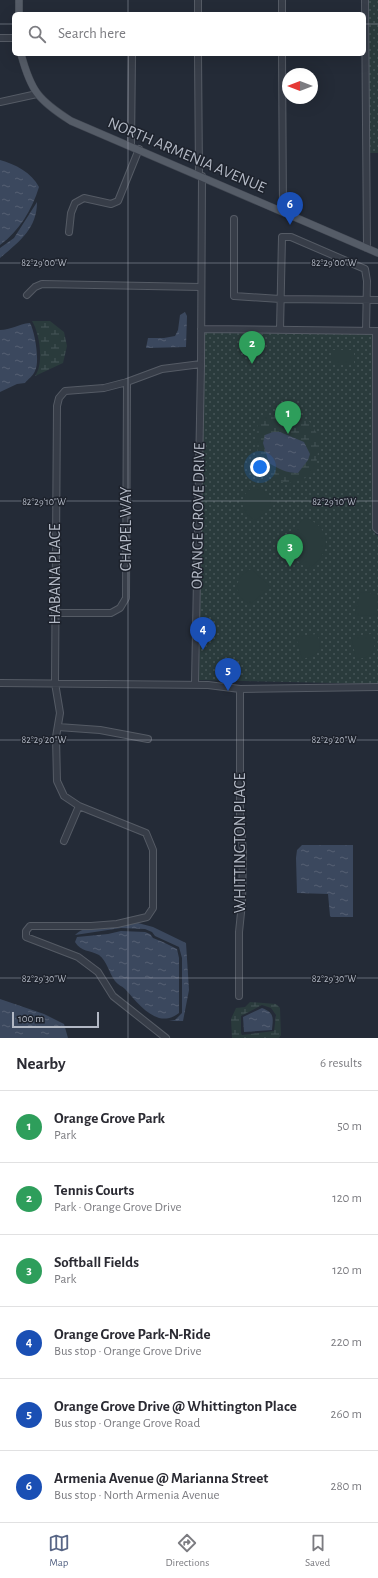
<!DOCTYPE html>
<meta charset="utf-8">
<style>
:root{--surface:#fff;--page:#f7f7f7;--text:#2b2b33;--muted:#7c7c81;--line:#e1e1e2;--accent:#586686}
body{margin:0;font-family:"Alegreya Sans",sans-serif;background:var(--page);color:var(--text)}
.compass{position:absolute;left:282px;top:68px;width:36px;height:36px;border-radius:50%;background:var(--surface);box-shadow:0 4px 16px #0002;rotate:270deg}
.scale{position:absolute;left:12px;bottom:10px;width:87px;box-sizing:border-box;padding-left:4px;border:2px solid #b2b8c4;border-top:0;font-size:11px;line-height:14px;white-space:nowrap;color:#b2b8c4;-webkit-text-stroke:3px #1d222c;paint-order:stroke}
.you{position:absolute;left:260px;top:467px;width:14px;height:14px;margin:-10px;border:3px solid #fff;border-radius:50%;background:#1a73e8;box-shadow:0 0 0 6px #1a73e833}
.badge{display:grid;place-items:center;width:26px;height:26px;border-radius:50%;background:var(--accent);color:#fff;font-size:13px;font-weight:700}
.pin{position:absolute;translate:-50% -33px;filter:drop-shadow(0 1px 2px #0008)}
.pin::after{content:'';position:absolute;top:21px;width:14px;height:12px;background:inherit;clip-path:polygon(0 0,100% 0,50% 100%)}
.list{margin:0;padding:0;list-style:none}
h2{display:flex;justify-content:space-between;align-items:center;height:52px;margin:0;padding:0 16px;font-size:17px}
h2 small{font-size:13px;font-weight:400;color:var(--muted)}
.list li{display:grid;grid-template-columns:26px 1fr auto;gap:12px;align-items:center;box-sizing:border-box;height:72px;padding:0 16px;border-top:1px solid var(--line)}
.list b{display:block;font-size:15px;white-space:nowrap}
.list p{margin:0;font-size:13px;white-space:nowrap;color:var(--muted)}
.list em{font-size:13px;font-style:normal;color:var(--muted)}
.icon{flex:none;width:22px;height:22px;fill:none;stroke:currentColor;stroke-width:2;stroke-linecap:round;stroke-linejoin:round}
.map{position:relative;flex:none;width:378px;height:1038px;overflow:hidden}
.search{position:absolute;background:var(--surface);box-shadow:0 4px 16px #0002;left:12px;right:12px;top:12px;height:44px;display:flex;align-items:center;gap:10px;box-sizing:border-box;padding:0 14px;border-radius:6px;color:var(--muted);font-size:15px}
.sheet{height:484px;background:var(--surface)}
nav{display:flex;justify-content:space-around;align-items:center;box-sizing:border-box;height:56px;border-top:1px solid var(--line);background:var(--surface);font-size:11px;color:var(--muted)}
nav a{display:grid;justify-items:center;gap:2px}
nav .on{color:var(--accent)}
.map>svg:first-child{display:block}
.grass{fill:url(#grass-dots)}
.wetland{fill:url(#wetland-marsh);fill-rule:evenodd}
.pitch{fill:#2a3b3c}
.water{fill:url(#water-ripples)}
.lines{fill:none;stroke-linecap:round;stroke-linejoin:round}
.minor-casing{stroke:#555b65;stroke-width:8}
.major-casing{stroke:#404651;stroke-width:8}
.minor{stroke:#373d48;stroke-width:6}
.major{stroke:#555c67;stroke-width:7}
.ticks{fill:none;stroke:#b2b8c4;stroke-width:1;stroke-opacity:0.45}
.labels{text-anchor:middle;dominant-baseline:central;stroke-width:3;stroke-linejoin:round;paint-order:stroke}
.street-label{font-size:16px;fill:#b2b8c4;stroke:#1d222c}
.ticks-label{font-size:10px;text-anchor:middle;fill:#b2b8c4;stroke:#1d222c;stroke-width:3;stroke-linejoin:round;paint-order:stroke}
</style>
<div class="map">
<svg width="378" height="1038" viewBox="0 0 378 1038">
<defs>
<pattern id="grass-dots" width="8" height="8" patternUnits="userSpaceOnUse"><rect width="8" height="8" fill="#2a3b3c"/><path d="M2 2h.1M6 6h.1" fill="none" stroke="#465557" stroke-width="1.8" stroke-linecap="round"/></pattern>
<pattern id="wetland-marsh" width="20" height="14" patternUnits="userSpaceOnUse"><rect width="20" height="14" fill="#2a3b3c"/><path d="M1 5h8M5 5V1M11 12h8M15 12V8" fill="none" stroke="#465557"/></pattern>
<pattern id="water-ripples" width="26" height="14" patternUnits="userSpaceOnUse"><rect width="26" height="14" fill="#3b485e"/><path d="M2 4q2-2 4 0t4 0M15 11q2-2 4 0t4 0" fill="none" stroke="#556073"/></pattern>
</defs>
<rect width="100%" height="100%" fill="#242b37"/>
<!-- grass -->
<path class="grass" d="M365,0H378V153H366Z
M204,333L374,334L375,534L378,536V684L199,680Z"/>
<!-- wetland -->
<path class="wetland" d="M32,321H50L64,332L67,346L63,363L35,376C44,364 40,334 32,321Z
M268,415H285L310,422L320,439L316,465L309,477C302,479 294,483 288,483C264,481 257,461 257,441C257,429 255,420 268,415Z
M250,1002L276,1004L280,1008L281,1035L279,1038H232L231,1019L236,1008L245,1007ZM262,1005L271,1008L276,1015L274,1031L242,1035L241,1033V1016Z"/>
<!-- pitch -->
<path class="pitch" d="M331,350H354V364H331Z
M257,486L275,500L276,503L256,520C238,513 238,492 257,486Z
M305,518C333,527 332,556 307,569L278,543Z
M251,569L271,587L250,604C231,595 234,578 251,569Z
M365,592L378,595L377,616L355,615L360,593Z
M317,634C324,650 317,656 302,659L296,637Z
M372,634C378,649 373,658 356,659L351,636Z"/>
<!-- water -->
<path class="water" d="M0,160C15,164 32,173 39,187C32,210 19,231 0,245Z
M37,202C37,229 19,242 0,258V248L14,238Z
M185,312L187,316L186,347L146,348L148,338H164L175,336L178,330L180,315Z
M30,323C35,332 40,362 35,371C33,376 28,379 25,383L17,384L0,392V330C11,330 18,324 30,323Z
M273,432H280L304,442L310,454L308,460L298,473C286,473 279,469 269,463L263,443L265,435Z
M302,845H353V917H331L330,916L328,894L297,893L296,858L297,850Z
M138,923L153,927L186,943L189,990L183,1021H169L175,1020L182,1013V958L179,947L155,936L152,932L145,929L121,928L75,935C86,923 121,924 138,923Z
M121,931L145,932L150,934L153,938L163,942L177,949L179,958V1013C157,1030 139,1004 125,989C122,986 118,985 115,981C109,973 107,961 99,955C90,950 81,952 75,942L77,937L108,934Z
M0,999L44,1014L64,1024L68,1038H0Z
M262,1008C275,1013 273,1018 272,1030L244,1032L243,1017Z"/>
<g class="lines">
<defs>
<path id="minor" d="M198,0V14
M282,0V14
M365,0L367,248
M0,38H14
M198,54L199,175
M282,54L283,211
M0,102L37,94
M131,146L132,54
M234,219V296L280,299L378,300
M69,232L71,213L75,203L84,198L111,204L118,201L139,149
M27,295L35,287L42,284L201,287
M201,329L378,331
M280,330L282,237H291L365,269L367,281L366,331
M376,331V528L378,530
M55,613H111L120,608L126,598L127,382
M0,683L208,685L240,689L378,687
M195,684L201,366L202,176
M58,727L100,730L148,739
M64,841L79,806
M239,996V932L242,903L243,852L240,815V689
M166,1038L113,996L98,972L78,957L26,937V931L30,926H91L117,924L147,917L153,908V850L146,833L79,806L64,796L57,781L56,737L60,713L55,683L57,406L59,398L65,391L104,388L127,382L162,369L201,364"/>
<path id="major" d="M19,14V0
M21,54C31,91 38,100 71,121L378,253"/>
</defs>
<!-- minor casing -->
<use href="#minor" class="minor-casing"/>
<!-- major casing -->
<use href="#major" class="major-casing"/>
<!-- minor -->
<use href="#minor" class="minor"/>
<!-- major -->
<use href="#major" class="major"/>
</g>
<!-- ticks -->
<path class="ticks" d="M128,0V14M0,24H14M364,24H378M128,54V1038M0,263H378M0,501H378M0,740H378M0,978H378"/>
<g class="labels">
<!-- street labels -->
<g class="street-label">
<text transform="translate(187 155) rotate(23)">NORTH ARMENIA AVENUE</text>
<text transform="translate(198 516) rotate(-89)">ORANGE GROVE DRIVE</text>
<text transform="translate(126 529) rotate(-90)">CHAPEL WAY</text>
<text transform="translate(55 574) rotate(-90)">HABANA PLACE</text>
<text transform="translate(240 843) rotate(-90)">WHITTINGTON PLACE</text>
</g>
</g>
<g class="ticks-label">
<text x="334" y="266">82°29'00"W</text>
<text x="44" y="266">82°29'00"W</text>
<text x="334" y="505">82°29'10"W</text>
<text x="44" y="505">82°29'10"W</text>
<text x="44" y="743">82°29'20"W</text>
<text x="334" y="743">82°29'20"W</text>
<text x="44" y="982">82°29'30"W</text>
<text x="334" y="982">82°29'30"W</text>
</g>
</svg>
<svg class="compass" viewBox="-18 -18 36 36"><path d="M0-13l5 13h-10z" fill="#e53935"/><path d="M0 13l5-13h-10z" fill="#7c7c81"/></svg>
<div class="scale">100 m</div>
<div class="you"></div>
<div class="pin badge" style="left:288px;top:434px;background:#2e9e5b">1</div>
<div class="pin badge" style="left:252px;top:364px;background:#2e9e5b">2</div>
<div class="pin badge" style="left:290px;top:567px;background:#2e9e5b">3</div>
<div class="pin badge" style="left:203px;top:650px;background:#1a4fb4">4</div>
<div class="pin badge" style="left:228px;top:691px;background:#1a4fb4">5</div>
<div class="pin badge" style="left:290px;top:225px;background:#1a4fb4">6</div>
<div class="search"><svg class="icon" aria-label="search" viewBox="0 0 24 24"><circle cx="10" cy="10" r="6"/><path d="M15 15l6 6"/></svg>Search here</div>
</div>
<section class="sheet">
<h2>Nearby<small>6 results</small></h2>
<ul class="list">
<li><span class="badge" style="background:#2e9e5b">1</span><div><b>Orange Grove Park</b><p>Park</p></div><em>50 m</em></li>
<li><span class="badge" style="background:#2e9e5b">2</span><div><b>Tennis Courts</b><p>Park · Orange Grove Drive</p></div><em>120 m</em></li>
<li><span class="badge" style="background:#2e9e5b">3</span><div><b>Softball Fields</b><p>Park</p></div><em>120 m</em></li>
<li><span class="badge" style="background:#1a4fb4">4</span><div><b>Orange Grove Park-N-Ride</b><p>Bus stop · Orange Grove Drive</p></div><em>220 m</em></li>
<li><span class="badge" style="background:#1a4fb4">5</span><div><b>Orange Grove Drive @ Whittington Place</b><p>Bus stop · Orange Grove Road</p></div><em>260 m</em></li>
<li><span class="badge" style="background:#1a4fb4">6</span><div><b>Armenia Avenue @ Marianna Street</b><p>Bus stop · North Armenia Avenue</p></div><em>280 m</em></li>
</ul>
</section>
<nav>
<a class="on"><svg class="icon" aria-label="map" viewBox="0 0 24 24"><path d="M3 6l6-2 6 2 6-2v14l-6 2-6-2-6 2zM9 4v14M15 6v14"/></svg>Map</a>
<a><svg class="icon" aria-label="directions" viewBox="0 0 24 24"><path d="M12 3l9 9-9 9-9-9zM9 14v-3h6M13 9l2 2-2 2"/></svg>Directions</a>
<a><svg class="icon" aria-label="saved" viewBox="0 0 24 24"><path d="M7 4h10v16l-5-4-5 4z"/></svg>Saved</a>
</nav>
